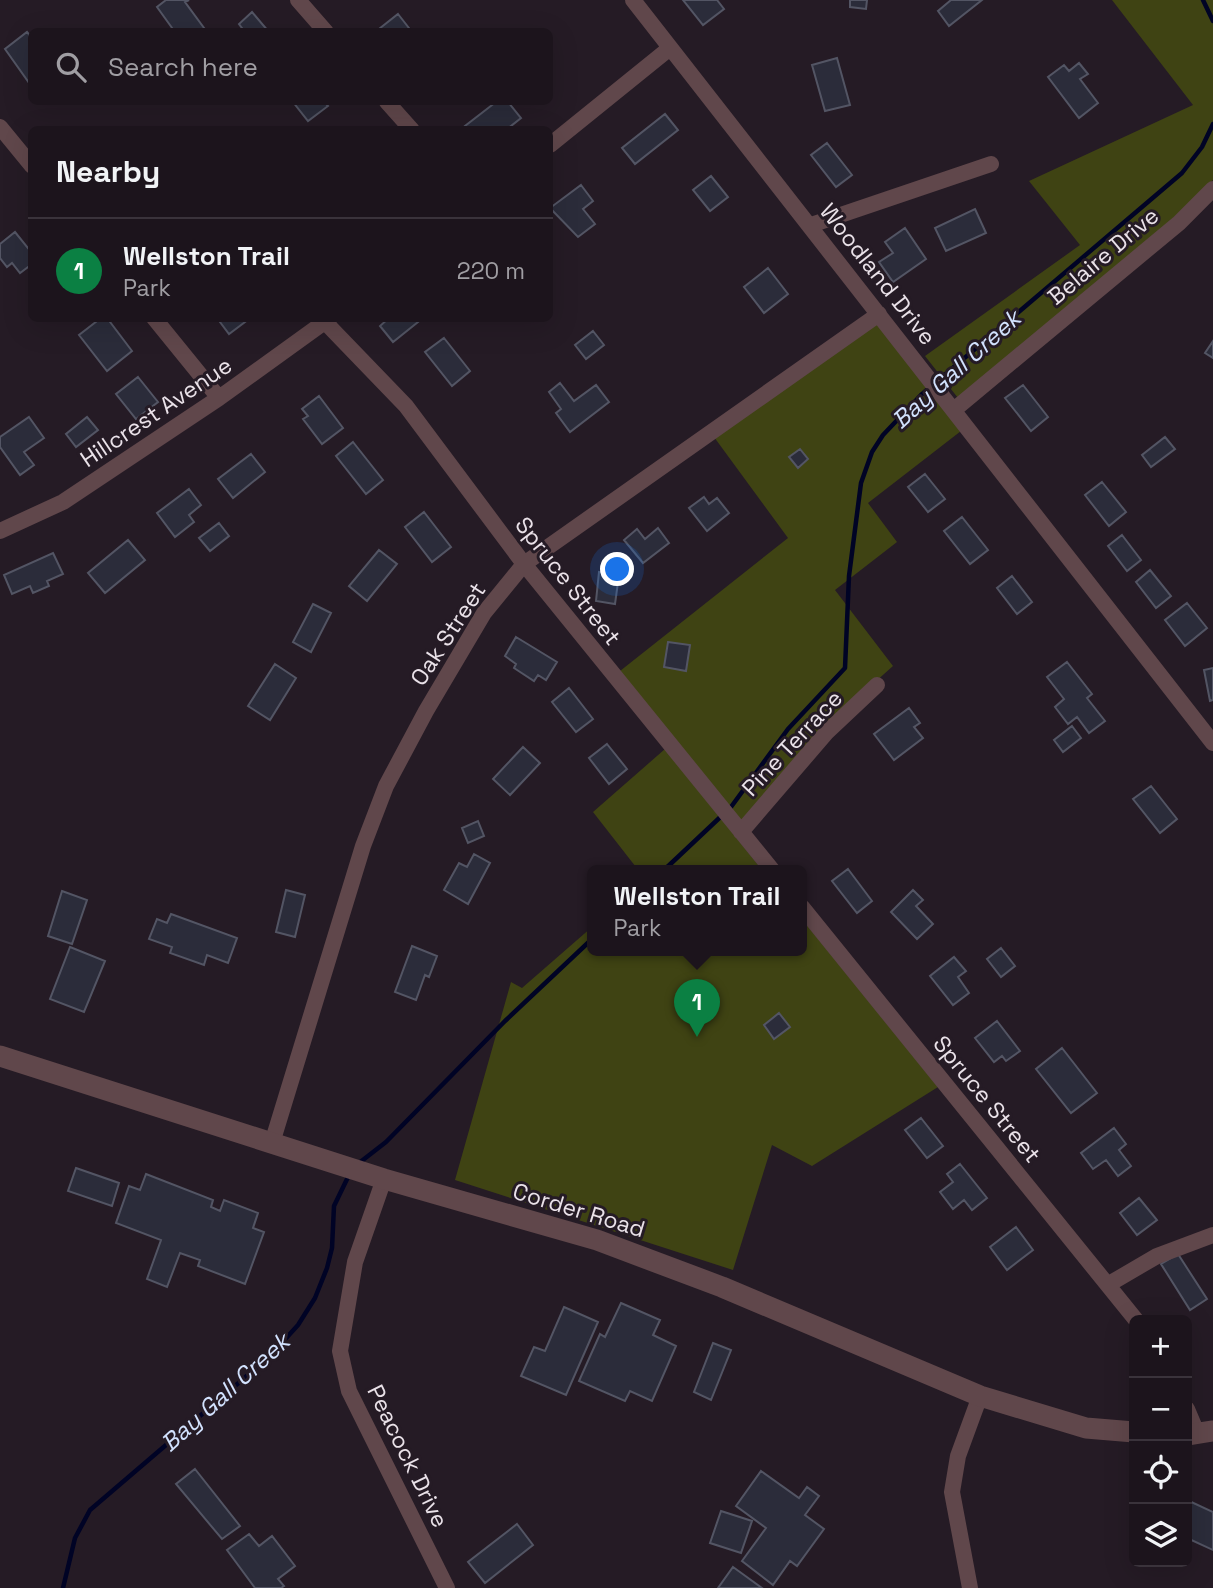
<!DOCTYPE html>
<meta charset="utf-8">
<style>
:root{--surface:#1c141c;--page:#292129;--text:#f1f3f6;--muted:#a09ea3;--line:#3a333b;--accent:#0b8043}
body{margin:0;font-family:"Space Grotesk",sans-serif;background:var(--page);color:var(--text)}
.controls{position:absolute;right:21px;bottom:21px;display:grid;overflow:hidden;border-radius:10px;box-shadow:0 7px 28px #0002}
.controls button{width:63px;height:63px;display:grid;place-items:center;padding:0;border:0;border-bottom:2px solid var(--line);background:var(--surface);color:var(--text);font:35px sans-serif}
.you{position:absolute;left:618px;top:570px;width:24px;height:24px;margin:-18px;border:5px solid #fff;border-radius:50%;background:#1a73e8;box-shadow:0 0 0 10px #1a73e833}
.badge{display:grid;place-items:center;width:46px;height:46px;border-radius:50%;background:var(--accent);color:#fff;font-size:23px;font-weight:700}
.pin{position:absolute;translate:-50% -58px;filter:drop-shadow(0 2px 4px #0008)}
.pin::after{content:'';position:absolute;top:37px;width:24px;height:21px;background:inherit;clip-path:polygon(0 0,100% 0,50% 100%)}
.popup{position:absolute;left:587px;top:865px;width:220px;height:91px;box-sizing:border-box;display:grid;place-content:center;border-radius:10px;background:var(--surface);filter:drop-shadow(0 2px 5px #0005);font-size:23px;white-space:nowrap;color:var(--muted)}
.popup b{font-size:26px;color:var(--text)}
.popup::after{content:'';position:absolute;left:50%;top:100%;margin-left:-14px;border:14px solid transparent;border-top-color:var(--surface)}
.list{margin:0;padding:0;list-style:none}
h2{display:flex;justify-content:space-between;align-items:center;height:91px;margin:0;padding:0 28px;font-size:30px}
h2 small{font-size:23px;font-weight:400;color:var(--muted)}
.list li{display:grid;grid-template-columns:46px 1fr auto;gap:21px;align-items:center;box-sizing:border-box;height:105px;padding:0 28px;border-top:2px solid var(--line)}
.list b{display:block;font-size:26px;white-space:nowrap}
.list p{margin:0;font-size:23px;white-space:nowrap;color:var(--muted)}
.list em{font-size:23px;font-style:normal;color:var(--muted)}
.icon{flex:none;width:38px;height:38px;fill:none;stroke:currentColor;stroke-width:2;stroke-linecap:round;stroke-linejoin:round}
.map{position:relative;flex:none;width:1213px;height:1588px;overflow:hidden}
.search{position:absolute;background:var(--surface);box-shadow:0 7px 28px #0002;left:28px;top:28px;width:525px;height:77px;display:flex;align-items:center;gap:18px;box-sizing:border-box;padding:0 24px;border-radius:10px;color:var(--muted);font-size:26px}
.panel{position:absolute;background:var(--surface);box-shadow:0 7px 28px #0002;left:28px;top:126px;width:525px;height:196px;border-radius:10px}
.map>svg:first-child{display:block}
.green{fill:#3f4313}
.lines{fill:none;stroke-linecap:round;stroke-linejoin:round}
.stream{stroke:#000325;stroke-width:4.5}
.building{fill:#2b2c3a;stroke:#535564;stroke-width:2}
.minor{stroke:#60474b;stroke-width:16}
.tertiary{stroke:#60474b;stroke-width:21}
.labels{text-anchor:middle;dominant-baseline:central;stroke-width:6;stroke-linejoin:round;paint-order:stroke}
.street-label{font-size:23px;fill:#eae2e9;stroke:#251b25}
.water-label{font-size:24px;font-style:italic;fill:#d2e2fe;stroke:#251b25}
</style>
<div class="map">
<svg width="1213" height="1588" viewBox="0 0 1213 1588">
<rect width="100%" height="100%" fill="#251b25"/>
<!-- green -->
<path class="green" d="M1112,0H1213V180L1168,223L958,398L925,356L1080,245L1029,181L1193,105Z
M877,321L961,431L868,503L897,542L835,590L893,666L819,732L742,826L620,671L788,538L714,437Z
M665,749L763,871H639L593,812Z
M802,919L938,1087L812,1166L772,1145L733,1270L455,1180L511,982L522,988L592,927V951H802Z"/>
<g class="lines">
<!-- stream -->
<path class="stream" d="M1203,0L1213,21
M663,871L731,807L788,729L845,668L849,576L861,483L872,452L883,435L921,395L1182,173L1202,147L1213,124
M359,1163L386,1142L505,1021L592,939
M63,1588L75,1538L90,1510L270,1356L298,1325L315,1298L327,1268L332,1248L334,1206L349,1175"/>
</g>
<!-- building -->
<path class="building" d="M166,0H189L185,2L207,32H175L157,7Z
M683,0H717L724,9L703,25Z
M850,0H867L866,9L850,7Z
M951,0H982L949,26L938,11Z
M252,12L269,32H245L239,24Z
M398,14L412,32H381L379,29Z
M27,32L32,38V87L5,49Z
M837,58L850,105L825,111L812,65Z
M1079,63L1088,74L1080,79L1098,103L1079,118L1048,77L1064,65L1069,71Z
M293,102H324L328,106L308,121Z
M496,102H508L521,118L506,130H468L465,126Z
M665,114L678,130L635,164L622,148Z
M827,143L852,175L836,187L811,155Z
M711,176L728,197L710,211L693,190Z
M581,185L593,201L583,209L595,224L578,237L550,208Z
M975,209L986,233L946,251L935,228Z
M905,228L926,259L893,282L879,262L893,253L885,242Z
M15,232L32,253V264L20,273L12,263L7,267L0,258V244Z
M768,268L788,294L764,313L744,287Z
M101,318H107L132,351L107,371L79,335Z
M217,318H249V319L229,334Z
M389,318H423L393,342L380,326Z
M593,331L604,345L586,359L575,345Z
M444,338L470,371L452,386L425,352Z
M1213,341V358L1205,353Z
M138,377L158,402L136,419L116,394Z
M560,383L574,401L596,385L609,402L570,432L556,413L561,409L549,392Z
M1023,385L1048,417L1031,431L1005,398Z
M319,396L343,428L322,444L303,419L308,416L302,409Z
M29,417L44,438L24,452L34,465L20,475L0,447V437Z
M87,417L98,430L76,447L66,434Z
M1165,437L1175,449L1151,467L1142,455Z
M353,442L383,480L366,494L336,456Z
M800,449L808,459L798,468L789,457Z
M251,454L265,472L233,498L218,479Z
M925,474L945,499L928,512L908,487Z
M1102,482L1126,512L1109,526L1085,495Z
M189,489L201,505L189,515L194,522L175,537L157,513Z
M704,497L709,504L717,498L729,513L707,531L689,508Z
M424,512L451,547L432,562L405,527Z
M962,517L988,550L970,564L944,531Z
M219,523L229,536L210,551L199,538Z
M658,528L669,543L643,563L624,540L637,529L645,539Z
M1122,535L1141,560L1127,571L1108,546Z
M128,540L145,560L105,593L88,573Z
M379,550L397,564L367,601L349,586Z
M53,553L63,574L47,581L49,586L33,593L30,586L12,594L4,575Z
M1150,570L1171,596L1156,608L1136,582Z
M599,572L619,575L615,604L596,601Z
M1012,576L1032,602L1017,614L997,588Z
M1187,603L1207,628L1185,646L1165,620Z
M313,604L331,613L311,652L293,642Z
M516,637L557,662L546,680L538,675L534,681L514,668L516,664L505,656Z
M668,642L690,645L686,671L664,667Z
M1067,662L1092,694L1087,698L1105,721L1089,733L1077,717L1068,724L1055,707L1064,699L1047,677Z
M275,664L296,678L270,720L248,706Z
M1213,668V700L1210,701L1204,670Z
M569,688L593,719L576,732L552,702Z
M909,708L920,723L914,727L923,738L894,760L874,734Z
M1072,726L1081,738L1063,752L1054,740Z
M607,744L627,769L609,784L589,758Z
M523,747L540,763L510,795L493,779Z
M1151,786L1177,819L1160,833L1133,799Z
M478,821L484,836L468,843L462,828Z
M474,854L490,863L468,904L444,890L459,863L467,867Z
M848,869L872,901L857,913L832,881Z
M286,890L305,895L295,937L276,932Z
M913,890L923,900L916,906L933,924L917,939L891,912Z
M62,891L87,900L72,944L48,936Z
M171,914L237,938L228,963L207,955L204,965L170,953L172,947L149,939L157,919L167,923Z
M412,946L437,956L429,977L425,975L416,1000L395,992Z
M70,947L105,961L84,1012L50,999Z
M1001,948L1015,966L1001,977L987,959Z
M954,957L966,971L958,977L969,993L953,1005L930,976Z
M779,1013L790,1027L774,1039L764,1025Z
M997,1021L1020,1051L1006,1061L1002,1056L994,1062L975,1038Z
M1062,1048L1097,1093L1071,1113L1036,1069Z
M921,1118L943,1146L927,1158L905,1130Z
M1114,1128L1126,1144L1119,1150L1131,1166L1118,1176L1106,1160L1093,1169L1081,1153Z
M960,1164L987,1198L972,1210L964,1200L953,1209L940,1192L953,1182L947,1174Z
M76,1168L119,1183L112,1206L68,1191Z
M146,1174L213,1200L211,1207L220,1211L224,1200L258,1213L253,1228L264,1232L245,1284L198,1266L200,1260L180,1253L167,1287L147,1279L161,1240L116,1223L129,1186L140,1190Z
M1139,1198L1157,1220L1137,1235L1120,1213Z
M1016,1227L1033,1250L1007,1270L990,1247Z
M1178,1254L1207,1299L1190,1310L1161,1264Z
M621,1303L660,1320L653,1335L676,1346L652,1401L630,1391L625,1401L579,1381L600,1334L605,1337Z
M564,1307L598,1322L566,1395L521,1376L534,1347L545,1351Z
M713,1343L731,1350L711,1400L694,1392Z
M195,1469L240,1526L222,1539L176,1484Z
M761,1471L799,1498L807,1487L819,1496L805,1515L824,1529L797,1566L790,1561L773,1585L742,1561L766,1528L736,1506Z
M1187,1500L1213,1512V1550L1187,1538Z
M721,1511L752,1521L741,1553L710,1543Z
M517,1524L533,1545L485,1583L468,1562Z
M249,1534L259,1546L272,1536L295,1566L278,1579L284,1586L281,1588H255L227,1550Z
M733,1567L762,1588H718Z"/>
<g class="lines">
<!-- minor -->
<path class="minor" d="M298,0L326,32
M633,0L1213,743
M387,102L412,130
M0,127L32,166
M550,145L670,48
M811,225L991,164
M154,318L219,398
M325,322L406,406L524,564L773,871
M955,409L1179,223L1213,189
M0,531L63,502L219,398L330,318
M741,832L826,733L877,685
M802,907L1136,1320
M272,1143L363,846L386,786L426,711L484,613L524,564L879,314
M384,1179L355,1262L340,1351L349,1391L447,1588
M1109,1284L1157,1256L1213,1235
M1187,1409L1198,1435
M970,1588L952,1492L958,1456L980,1396"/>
<!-- tertiary -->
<path class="tertiary" d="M0,1056L384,1179L597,1240L722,1287L980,1396L1086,1428L1134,1432
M1187,1435L1213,1431"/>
</g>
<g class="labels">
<!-- street labels -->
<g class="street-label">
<text transform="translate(1103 256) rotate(-40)">Belaire Drive</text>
<text transform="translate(878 274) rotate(52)">Woodland Drive</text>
<text transform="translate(156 412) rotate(-34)">Hillcrest Avenue</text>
<text transform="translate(568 581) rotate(52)">Spruce Street</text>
<text transform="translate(448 634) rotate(-57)">Oak Street</text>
<text transform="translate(792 743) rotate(-47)">Pine Terrace</text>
<text transform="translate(987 1099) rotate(51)">Spruce Street</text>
<text transform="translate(579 1210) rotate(17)">Corder Road</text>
<text transform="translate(408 1456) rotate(64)">Peacock Drive</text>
</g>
<!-- water labels -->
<g class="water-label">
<text transform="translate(956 369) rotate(-42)">Bay Gall Creek</text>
<text transform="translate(225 1392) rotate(-42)">Bay Gall Creek</text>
</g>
</g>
</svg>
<div class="controls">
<button>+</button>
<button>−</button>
<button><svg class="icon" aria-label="locate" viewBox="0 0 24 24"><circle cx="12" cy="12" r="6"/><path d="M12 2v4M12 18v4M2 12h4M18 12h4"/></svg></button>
<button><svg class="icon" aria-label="layers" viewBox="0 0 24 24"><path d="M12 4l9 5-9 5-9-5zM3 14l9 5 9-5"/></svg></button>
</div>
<div class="you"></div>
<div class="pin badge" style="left:697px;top:1037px">1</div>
<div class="popup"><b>Wellston Trail</b>Park</div>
<div class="search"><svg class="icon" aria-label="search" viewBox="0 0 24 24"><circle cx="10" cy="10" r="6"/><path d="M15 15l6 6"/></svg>Search here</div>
<section class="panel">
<h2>Nearby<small></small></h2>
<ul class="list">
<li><span class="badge">1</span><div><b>Wellston Trail</b><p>Park</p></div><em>220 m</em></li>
</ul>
</section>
</div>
